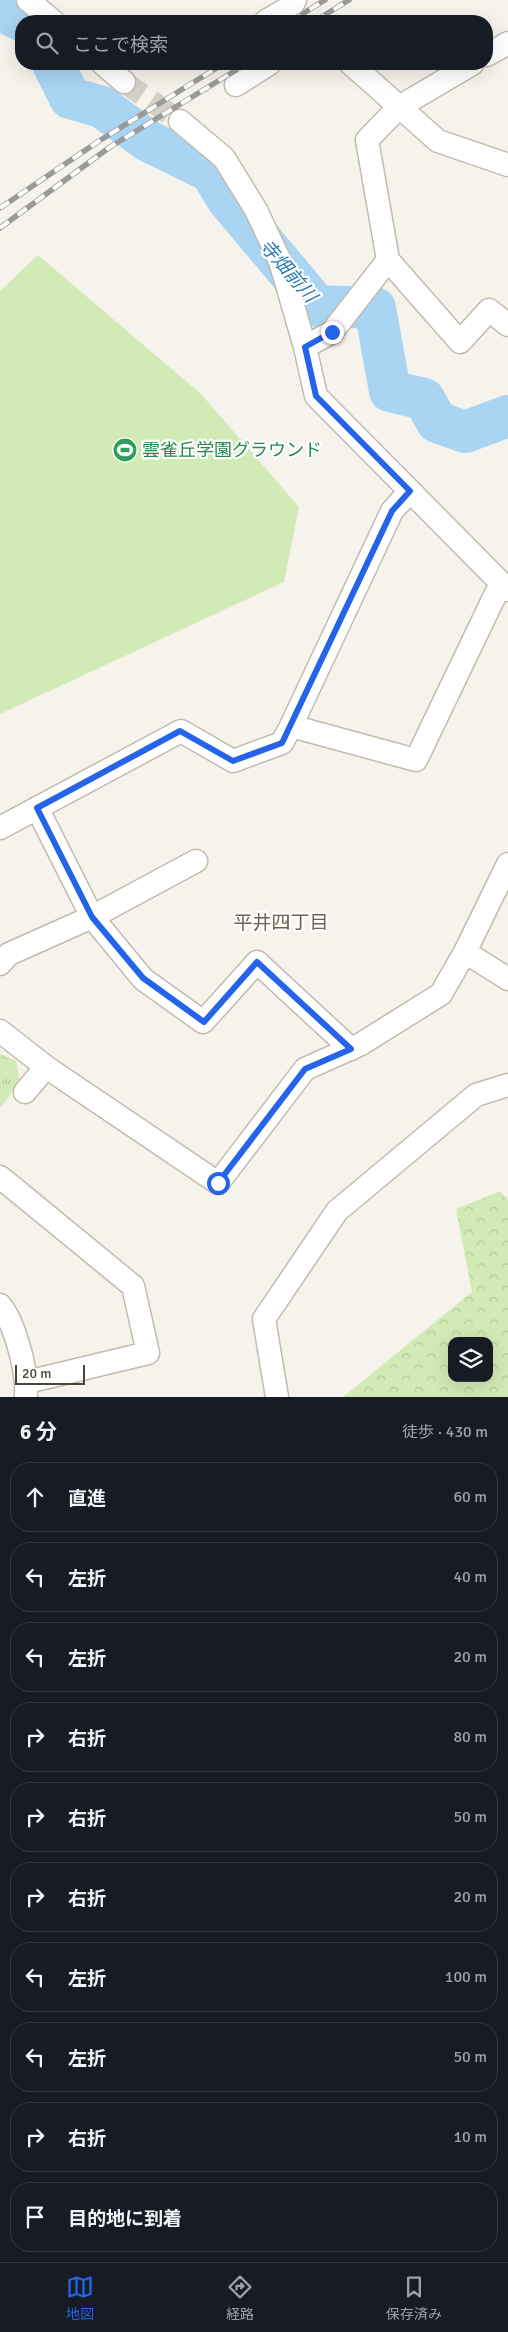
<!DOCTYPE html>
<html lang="ja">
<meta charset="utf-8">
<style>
:root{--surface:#171b24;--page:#20242c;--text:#f1f3f6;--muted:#9ea1a6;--line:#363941;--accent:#2563eb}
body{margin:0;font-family:Signika,"Noto Sans JP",sans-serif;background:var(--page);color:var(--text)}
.controls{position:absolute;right:15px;bottom:15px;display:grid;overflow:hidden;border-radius:10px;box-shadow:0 5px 20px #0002}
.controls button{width:45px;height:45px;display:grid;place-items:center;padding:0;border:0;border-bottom:1px solid var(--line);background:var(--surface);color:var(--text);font:25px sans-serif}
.scale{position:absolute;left:15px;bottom:12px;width:70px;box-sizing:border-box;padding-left:5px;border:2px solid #4b4439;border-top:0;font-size:14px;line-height:18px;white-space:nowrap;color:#4b4439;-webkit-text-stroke:4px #fff;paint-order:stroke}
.stop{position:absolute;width:15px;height:15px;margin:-11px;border:4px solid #2563eb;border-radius:50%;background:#fff}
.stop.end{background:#2563eb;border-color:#fff;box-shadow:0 1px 5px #0008}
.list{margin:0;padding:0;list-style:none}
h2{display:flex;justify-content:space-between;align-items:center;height:65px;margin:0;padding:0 20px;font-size:21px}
h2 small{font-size:16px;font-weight:400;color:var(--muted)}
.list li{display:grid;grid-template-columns:32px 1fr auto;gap:15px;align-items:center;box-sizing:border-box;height:70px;margin:0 10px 10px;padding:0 10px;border:1px solid var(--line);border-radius:20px}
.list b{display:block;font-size:19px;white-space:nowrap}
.list em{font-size:16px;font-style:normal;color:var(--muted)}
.icon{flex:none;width:28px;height:28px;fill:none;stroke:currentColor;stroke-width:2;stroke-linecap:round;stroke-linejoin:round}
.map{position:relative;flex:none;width:508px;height:1397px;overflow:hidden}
.search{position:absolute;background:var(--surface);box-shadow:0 5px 20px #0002;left:15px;right:15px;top:15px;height:55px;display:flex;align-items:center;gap:12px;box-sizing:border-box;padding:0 18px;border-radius:20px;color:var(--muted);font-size:19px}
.sheet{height:865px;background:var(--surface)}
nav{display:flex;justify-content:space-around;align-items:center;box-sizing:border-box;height:70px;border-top:1px solid var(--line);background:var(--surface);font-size:14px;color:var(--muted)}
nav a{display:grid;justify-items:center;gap:2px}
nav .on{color:var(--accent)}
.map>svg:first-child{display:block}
.grass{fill:#d2eab5}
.forest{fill:url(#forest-crowns);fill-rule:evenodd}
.park{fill:url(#park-tufts)}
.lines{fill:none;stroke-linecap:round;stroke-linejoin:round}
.river{stroke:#a9d4f2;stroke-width:42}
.minor-tunnel{stroke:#d4d0c8;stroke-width:22;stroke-dasharray:22 11;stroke-linecap:butt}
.minor-casing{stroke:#c2bbae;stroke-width:25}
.minor{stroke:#fff;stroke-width:22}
.rail-casing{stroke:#9a9a9a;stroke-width:5.5}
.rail{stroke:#fff;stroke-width:4;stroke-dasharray:11;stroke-linecap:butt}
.route{stroke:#2563eb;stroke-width:6}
.labels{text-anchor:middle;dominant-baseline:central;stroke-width:4.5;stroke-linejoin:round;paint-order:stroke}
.leisure-label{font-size:18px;fill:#27864d;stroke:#fff;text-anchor:start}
.water-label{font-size:19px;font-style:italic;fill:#2e7ab2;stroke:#fff}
.neighbourhood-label{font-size:19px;fill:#6e6250;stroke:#fff}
</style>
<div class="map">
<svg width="508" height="1397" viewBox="0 0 508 1397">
<defs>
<pattern id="forest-crowns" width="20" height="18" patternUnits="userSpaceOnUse" patternTransform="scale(1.25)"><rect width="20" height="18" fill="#d2eab5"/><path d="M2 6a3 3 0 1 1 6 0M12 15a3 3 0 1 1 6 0" fill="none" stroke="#b6ca9c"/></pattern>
<pattern id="park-tufts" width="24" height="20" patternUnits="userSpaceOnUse" patternTransform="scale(1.25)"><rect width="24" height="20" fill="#d2eab5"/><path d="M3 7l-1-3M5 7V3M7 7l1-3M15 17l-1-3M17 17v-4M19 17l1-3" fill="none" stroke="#b6ca9c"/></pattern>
</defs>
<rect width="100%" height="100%" fill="#f6f3ec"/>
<!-- grass -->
<path class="grass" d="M38,255L201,394L299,507L284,582L0,714V291Z"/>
<!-- forest -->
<path class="forest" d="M500,1191L508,1200V1397H343L472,1292L456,1209ZM452,1341H489V1378H452Z"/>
<!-- park -->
<path class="park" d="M0,1054L16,1061L20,1082L0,1108Z"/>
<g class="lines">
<!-- river -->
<path class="river" d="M0,10L23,21
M53,64L70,98L102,107L148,141L211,172L228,200L317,306L375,308L390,391L424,399L437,422L465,432L508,416"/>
<!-- minor-tunnel -->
<path class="minor-tunnel" d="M124,82L180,121"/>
<defs>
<path id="minor" d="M28,0L53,21
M266,21L292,6L295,0
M487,55L508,43
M103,64L124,82
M351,64L438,141L508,165
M236,85L269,64
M180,121L224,158L256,210L280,261L305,347L316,396L508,590
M388,260L460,342L489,310L508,325
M305,347L332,332L388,260L367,140L399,107L472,64
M410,491L392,511L291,726L416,760L501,583
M37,808L92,917L143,979L203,1022L257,962L351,1049
M0,828L181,731L233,761L282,743L291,726
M508,864L465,952L508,979
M0,964L9,954L92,917L196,861
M0,1031L46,1067L218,1183L305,1069L361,1044L441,994L465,952
M25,1092L46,1067
M0,1177L133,1286L148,1353L27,1382
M0,1305C15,1323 28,1373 26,1396
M277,1397L264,1319L337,1211L476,1095L508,1085"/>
</defs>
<!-- minor casing -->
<use href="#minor" class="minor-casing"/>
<!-- minor -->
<use href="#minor" class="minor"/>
<defs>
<path id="rail" d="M291,21L325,0
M315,21L349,0
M0,208L99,141L223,64
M0,228L110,147L246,64"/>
</defs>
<!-- rail casing -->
<use href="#rail" class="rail-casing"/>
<!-- rail -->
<use href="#rail" class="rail"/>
</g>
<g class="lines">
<!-- route -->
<path class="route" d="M218,1183L305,1069L351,1049L257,962L204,1022L143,978L92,917L37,808L180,731L233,761L282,743L392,511L410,491L316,396L305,347L332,332"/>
</g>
<!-- icons -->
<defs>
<symbol id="stadium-disc" viewBox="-11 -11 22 22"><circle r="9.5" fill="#2e9e5b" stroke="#fff"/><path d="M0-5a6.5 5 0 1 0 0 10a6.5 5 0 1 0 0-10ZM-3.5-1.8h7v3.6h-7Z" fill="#fff"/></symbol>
</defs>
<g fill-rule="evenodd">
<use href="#stadium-disc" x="111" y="436" width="28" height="28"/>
</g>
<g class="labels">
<!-- leisure labels -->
<g class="leisure-label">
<text x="142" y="450">雲雀丘学園グラウンド</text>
</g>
<!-- water labels -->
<g class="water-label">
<text transform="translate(288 271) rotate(49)">寺畑前川</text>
</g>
<!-- neighbourhood labels -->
<g class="neighbourhood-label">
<text x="281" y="923">平井四丁目</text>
</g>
</g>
</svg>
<div class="controls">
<button><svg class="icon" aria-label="layers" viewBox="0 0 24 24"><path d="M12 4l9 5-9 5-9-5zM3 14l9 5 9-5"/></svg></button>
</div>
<div class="scale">20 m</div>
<div class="stop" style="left:218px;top:1183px"></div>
<div class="stop end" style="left:332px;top:332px"></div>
<div class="search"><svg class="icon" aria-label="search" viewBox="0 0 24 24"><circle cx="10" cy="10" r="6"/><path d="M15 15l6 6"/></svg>ここで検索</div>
</div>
<section class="sheet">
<h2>6 分<small>徒歩 · 430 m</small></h2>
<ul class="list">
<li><svg class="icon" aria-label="ahead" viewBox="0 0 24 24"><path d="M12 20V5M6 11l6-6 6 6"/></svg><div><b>直進</b></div><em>60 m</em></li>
<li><svg class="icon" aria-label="left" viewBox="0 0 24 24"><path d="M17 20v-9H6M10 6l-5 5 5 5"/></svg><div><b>左折</b></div><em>40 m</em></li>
<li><svg class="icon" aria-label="left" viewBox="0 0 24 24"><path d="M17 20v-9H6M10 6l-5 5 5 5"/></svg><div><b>左折</b></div><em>20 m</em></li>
<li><svg class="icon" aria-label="right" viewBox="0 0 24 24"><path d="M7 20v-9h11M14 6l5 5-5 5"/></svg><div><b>右折</b></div><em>80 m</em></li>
<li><svg class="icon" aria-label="right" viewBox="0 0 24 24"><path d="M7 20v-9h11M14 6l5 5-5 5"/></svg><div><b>右折</b></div><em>50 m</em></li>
<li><svg class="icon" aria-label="right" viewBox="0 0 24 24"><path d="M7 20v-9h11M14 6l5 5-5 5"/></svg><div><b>右折</b></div><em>20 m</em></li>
<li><svg class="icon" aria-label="left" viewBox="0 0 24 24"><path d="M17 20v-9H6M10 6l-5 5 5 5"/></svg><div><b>左折</b></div><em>100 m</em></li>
<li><svg class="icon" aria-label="left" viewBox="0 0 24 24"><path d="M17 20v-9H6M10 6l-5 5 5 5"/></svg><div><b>左折</b></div><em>50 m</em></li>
<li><svg class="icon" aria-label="right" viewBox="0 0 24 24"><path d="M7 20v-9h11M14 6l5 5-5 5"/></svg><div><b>右折</b></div><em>10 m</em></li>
<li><svg class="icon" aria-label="arrive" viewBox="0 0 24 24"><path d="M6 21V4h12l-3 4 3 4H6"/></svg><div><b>目的地に到着</b></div></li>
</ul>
</section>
<nav>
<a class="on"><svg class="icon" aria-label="map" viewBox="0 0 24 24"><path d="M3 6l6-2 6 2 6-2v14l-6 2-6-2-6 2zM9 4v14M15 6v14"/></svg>地図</a>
<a><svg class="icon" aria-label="directions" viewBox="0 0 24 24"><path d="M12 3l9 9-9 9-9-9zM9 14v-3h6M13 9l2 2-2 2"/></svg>経路</a>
<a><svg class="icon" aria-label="saved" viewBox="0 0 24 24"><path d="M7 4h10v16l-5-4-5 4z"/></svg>保存済み</a>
</nav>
